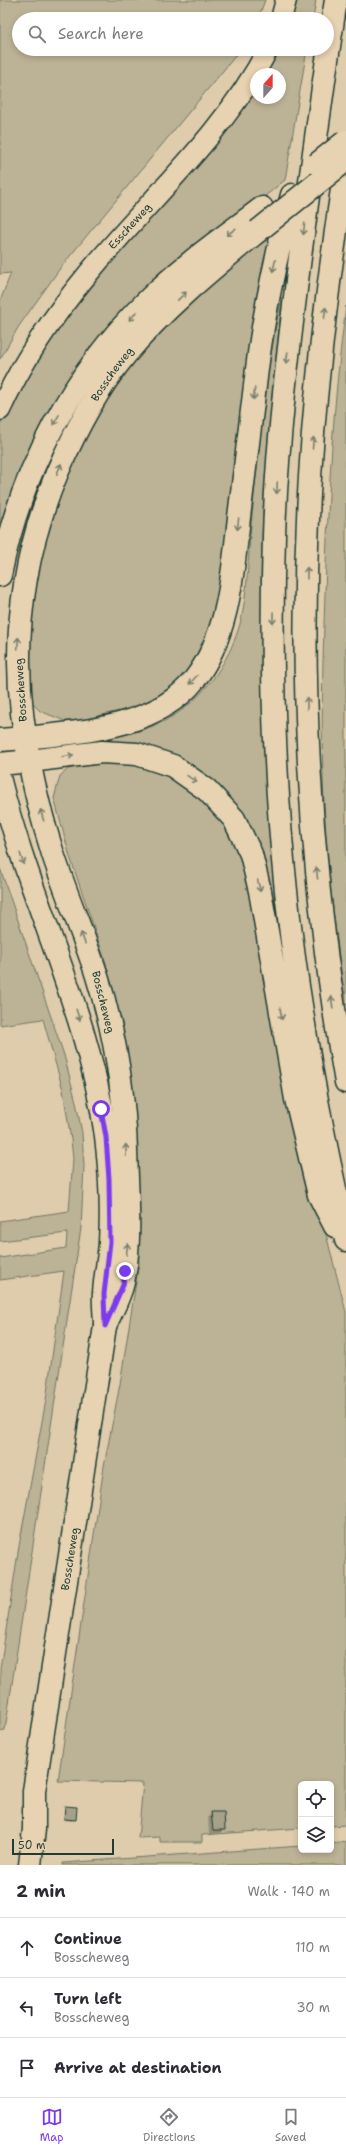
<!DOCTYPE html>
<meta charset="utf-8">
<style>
:root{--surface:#fff;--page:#f2f2f3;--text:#2b2b33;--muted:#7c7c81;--line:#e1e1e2;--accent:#7c3aed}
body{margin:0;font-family:"Shantell Sans",sans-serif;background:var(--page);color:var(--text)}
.controls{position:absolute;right:12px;bottom:12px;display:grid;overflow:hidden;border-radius:6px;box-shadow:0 2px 6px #0003}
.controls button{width:36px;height:36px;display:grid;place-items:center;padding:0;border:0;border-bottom:1px solid var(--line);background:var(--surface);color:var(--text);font:20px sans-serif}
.compass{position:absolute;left:250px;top:68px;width:36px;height:36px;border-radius:50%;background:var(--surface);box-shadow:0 2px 6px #0003;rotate:21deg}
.scale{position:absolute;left:12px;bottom:10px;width:102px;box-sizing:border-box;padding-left:4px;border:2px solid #1f3d34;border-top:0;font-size:11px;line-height:14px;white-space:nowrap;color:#1f3d34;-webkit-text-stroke:3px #e7d2b1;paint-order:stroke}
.stop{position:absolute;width:12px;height:12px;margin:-9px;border:3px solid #7c3aed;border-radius:50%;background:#fff}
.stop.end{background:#7c3aed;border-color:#fff;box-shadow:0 1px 4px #0008}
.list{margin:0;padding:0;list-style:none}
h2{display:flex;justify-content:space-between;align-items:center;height:52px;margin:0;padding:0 16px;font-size:17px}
h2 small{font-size:13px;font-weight:400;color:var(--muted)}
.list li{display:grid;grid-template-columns:26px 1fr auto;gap:12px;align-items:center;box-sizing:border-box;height:60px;padding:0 16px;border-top:1px solid var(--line)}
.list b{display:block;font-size:15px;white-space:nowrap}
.list p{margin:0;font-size:13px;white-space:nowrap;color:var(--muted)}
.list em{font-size:13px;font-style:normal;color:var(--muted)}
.icon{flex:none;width:22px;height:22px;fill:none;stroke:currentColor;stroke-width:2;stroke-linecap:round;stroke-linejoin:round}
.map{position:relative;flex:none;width:346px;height:1865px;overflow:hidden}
.search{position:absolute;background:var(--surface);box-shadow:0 2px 6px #0003;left:12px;right:12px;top:12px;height:44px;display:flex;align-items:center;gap:10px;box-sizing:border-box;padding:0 14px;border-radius:22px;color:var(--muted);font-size:15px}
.sheet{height:232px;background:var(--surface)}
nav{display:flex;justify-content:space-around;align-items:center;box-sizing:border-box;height:56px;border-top:1px solid var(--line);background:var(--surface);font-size:11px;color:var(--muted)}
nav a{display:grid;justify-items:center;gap:2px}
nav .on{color:var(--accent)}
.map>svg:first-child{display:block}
.green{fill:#bcb296;stroke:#6e7865}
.shadow{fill:#0003}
.building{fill:#a6a189;stroke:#1f3d34}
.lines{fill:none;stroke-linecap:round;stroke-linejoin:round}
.minor-casing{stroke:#1f3d34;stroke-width:23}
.major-casing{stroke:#1f3d34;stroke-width:25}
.highway-casing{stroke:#1f3d34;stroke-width:25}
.minor{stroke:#e7d2b1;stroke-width:20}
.major{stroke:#e7d2b1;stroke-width:22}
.highway{stroke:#e7d2b1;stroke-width:22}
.major-bridge-casing{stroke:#1f3d34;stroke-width:25;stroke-linecap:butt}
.major-bridge{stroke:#e7d2b1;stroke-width:22}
.oneway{stroke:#79806c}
.route{stroke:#7c3aed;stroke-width:5}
.labels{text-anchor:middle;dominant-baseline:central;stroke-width:3;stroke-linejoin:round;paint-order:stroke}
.street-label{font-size:11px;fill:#1f3d34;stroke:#e7d2b1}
</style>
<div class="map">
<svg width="346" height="1865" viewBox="0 0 346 1865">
<rect width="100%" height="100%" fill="#dfccac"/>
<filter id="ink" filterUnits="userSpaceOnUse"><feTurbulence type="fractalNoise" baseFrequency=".025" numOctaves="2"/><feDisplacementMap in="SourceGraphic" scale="8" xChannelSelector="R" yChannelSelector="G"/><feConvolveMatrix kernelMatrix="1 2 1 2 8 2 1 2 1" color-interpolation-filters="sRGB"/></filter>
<g filter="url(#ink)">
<!-- green -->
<path class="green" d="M0,0H265L258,19H19V49H241L61,267L19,326L0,359V301L11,273L0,274Z
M294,0H316L313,19H287Z
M275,49H307L285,180L165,277L110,334L0,537V425L16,393L48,341L256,83V98H280V74H262Z
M278,221L228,595L194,672L159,698L139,706L78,721H65L40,711L28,699L29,598L63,470L138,348Z
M282,297C275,369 267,440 263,512C257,661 269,810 282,957L225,797L98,743C108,737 116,737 127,734C149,729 169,721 187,706C212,686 231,655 240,624C248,592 248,557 251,525C259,449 265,372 282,297Z
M346,306V1005C335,930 325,853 323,777C321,716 323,655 325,594C328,497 333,401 346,306Z
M94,762L128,763L160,771L188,787L226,825L242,853L309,1168L346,1312V1825L331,1826V1784H301V1828L202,1835V1842H160V1837L138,1838L143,1783L58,1781L104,1466L120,1384L139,1263L134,1154L122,1051L106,963L70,857L54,798L60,776L68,769Z
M0,868L64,1055L76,1102L82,1133L84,1166L81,1228L5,1730L0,1731V1669L19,1546L46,1400L64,1271L0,1280V1258L66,1248L67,1233L0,1241V1221L69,1211L73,1159L71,1140L63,1090L43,1019L0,1025Z
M346,1842V1865H63V1863L301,1846V1850H331V1844Z"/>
<!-- shadow -->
<path class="shadow" d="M65,1807L75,1819L73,1821L63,1820Z
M212,1813L224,1829L220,1833L209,1834L208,1817Z"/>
<!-- building -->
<path class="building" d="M65,1806L77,1807L76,1820L64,1819Z
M211,1812H224L225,1830H213Z"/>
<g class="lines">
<defs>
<g id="minor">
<path d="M281,19L286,0"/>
<path id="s1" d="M0,410C22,362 54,315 87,275C148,200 223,136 268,49"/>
</g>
<g id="major">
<path d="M0,575C21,470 72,374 149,299C183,265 224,237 262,208"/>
<path d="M0,740L25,738"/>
<path d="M0,764L30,761"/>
<path d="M0,781C30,902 89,1012 106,1136C110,1170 112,1208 110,1242C109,1259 105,1276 104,1293C103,1304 105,1315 105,1326L34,1791V1829L30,1865"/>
<path id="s2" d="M105,1326C111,1312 120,1297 123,1282C132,1239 127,1193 126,1150C124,1091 114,1029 96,973C83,933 66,894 53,854C11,722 3,603 57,473C75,431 97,389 126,354C165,307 212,269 258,231"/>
</g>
<path id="highway" d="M336,0C323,83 312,166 301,249C289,344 277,440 274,536C269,697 277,859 303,1018C314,1092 330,1166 346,1240
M346,163C330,267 316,372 310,477C298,679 310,883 346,1082
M25,738C81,732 157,728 195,679C231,632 233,566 240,509C246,462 251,416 257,369C264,310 277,252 292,195
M30,761L102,752L137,754L173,766L207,790L234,819L251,854L260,891L296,1099L319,1195L335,1226"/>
</defs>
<!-- minor casing -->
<use href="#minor" class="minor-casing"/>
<!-- major casing -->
<use href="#major" class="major-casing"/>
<!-- highway casing -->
<use href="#highway" class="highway-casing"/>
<!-- minor -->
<use href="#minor" class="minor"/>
<!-- major -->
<use href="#major" class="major"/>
<!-- highway -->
<use href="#highway" class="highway"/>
<defs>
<path id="major-bridge" d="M317,164L346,141
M258,231L346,160"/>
</defs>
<!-- major-bridge casing -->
<use href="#major-bridge" class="major-bridge-casing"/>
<!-- major-bridge -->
<use href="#major-bridge" class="major-bridge"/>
</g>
<!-- one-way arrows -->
<defs><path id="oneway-shaft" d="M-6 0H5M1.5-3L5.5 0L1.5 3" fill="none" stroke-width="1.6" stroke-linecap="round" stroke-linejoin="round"/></defs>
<g class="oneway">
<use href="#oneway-shaft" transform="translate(304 229) rotate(97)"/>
<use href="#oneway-shaft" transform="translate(231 232) rotate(143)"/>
<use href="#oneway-shaft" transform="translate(274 266) rotate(104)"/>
<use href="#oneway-shaft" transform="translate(182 296) rotate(-44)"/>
<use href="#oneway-shaft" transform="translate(325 313) rotate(-83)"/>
<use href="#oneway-shaft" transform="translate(133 316) rotate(132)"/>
<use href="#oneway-shaft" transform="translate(287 358) rotate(97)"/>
<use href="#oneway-shaft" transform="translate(254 394) rotate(97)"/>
<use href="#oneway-shaft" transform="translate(56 420) rotate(120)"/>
<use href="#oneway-shaft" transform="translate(313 443) rotate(-85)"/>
<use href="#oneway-shaft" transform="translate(59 469) rotate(-67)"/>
<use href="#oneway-shaft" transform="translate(277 488) rotate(93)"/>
<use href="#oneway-shaft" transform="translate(238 524) rotate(97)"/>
<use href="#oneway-shaft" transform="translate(307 573) rotate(-90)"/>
<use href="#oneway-shaft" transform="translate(273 618) rotate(91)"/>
<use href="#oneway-shaft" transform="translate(18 643) rotate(-87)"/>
<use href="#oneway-shaft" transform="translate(193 680) rotate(132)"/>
<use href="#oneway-shaft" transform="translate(307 703) rotate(-91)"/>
<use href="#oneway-shaft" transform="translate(68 756) rotate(-7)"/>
<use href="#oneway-shaft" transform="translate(192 779) rotate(35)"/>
<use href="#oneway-shaft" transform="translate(42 815) rotate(-106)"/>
<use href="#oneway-shaft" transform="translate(22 859) rotate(72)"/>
<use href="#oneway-shaft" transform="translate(317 873) rotate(-96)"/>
<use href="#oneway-shaft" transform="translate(259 886) rotate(77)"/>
<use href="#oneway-shaft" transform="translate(83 938) rotate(-110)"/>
<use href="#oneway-shaft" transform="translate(332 1002) rotate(-98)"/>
<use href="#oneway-shaft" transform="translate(281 1014) rotate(80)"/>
<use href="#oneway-shaft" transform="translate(78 1015) rotate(72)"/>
<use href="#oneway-shaft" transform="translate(126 1150) rotate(-92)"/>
<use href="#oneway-shaft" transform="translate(127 1249) rotate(-84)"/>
</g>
</g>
<g class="lines" filter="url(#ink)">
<!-- route -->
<path class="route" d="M101,1109L106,1137L109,1179L110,1242L104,1294L105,1326L123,1285L125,1271"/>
</g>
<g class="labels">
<!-- street labels -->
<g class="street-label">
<text stroke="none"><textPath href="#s1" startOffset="226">Esscheweg</textPath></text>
<text stroke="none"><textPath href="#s2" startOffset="990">Bosscheweg</textPath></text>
<text transform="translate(21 690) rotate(-94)">Bosscheweg</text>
<text transform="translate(103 1002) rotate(76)">Bosscheweg</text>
<text transform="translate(70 1559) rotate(-81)">Bosscheweg</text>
</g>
</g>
</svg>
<div class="controls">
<button><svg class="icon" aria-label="locate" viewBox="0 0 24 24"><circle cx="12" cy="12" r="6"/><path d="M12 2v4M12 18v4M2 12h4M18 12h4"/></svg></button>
<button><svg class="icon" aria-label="layers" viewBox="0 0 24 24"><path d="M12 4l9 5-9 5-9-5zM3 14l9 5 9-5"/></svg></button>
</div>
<svg class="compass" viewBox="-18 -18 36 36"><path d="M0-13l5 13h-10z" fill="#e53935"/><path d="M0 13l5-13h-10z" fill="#7c7c81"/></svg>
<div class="scale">50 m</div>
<div class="stop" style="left:101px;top:1109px"></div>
<div class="stop end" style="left:125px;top:1271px"></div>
<div class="search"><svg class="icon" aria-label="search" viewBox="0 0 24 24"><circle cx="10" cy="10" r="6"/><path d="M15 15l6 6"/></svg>Search here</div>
</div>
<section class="sheet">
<h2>2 min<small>Walk · 140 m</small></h2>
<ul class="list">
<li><svg class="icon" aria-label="ahead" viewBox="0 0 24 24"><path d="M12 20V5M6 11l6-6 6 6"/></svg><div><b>Continue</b><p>Bosscheweg</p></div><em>110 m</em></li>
<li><svg class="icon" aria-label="left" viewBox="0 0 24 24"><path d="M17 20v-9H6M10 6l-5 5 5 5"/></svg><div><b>Turn left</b><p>Bosscheweg</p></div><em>30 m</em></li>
<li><svg class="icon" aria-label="arrive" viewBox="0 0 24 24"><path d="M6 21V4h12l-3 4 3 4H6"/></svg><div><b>Arrive at destination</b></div></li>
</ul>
</section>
<nav>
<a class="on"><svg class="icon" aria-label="map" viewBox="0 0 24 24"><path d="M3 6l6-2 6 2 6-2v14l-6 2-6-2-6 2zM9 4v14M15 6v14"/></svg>Map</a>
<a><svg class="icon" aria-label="directions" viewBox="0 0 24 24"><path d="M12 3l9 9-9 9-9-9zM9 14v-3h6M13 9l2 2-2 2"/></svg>Directions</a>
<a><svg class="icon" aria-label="saved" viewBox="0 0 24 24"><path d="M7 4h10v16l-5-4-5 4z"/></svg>Saved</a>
</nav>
